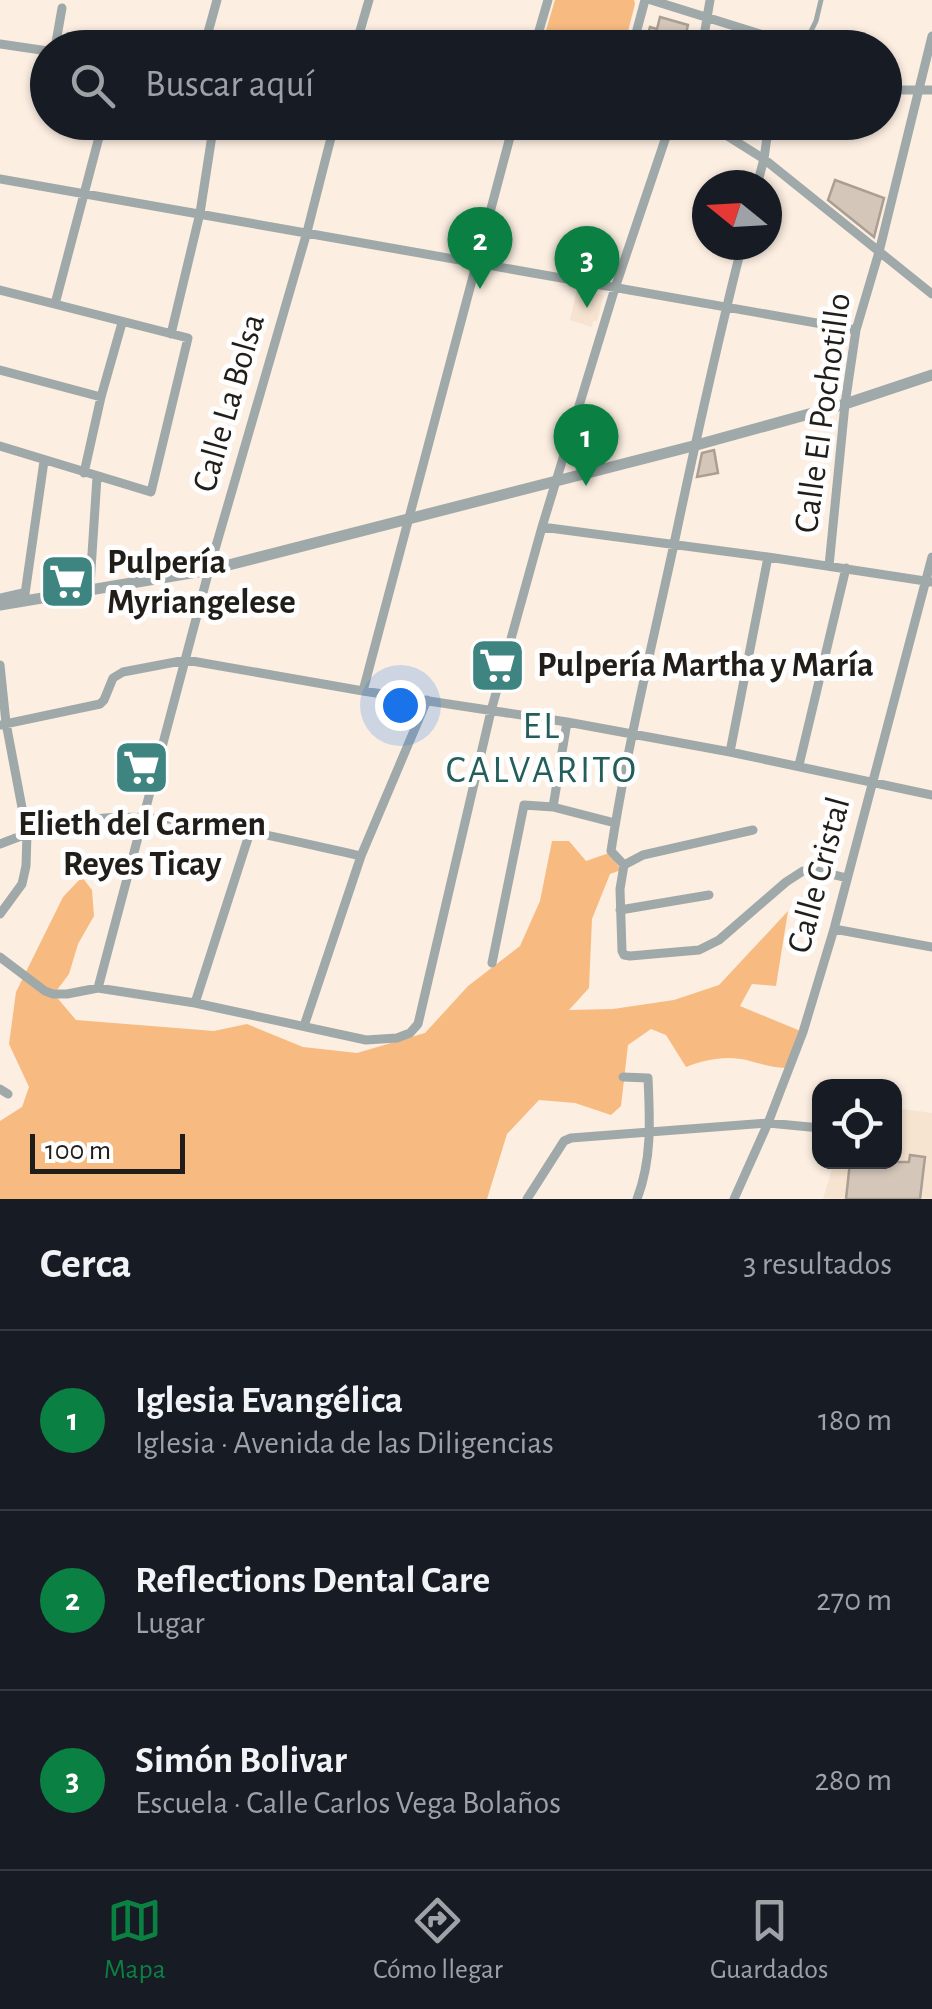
<!DOCTYPE html>
<html lang="es">
<meta charset="utf-8">
<style>
:root{--surface:#171b24;--page:#20242c;--text:#f1f3f6;--muted:#9ea1a6;--line:#363941;--accent:#0b8043}
body{margin:0;font-family:"Alegreya Sans",sans-serif;background:var(--page);color:var(--text)}
.controls{position:absolute;right:30px;bottom:30px;display:grid;overflow:hidden;border-radius:20px;box-shadow:0 2px 8px #0004}
.controls button{width:90px;height:90px;display:grid;place-items:center;padding:0;border:0;border-bottom:2px solid var(--line);background:var(--surface);color:var(--text);font:50px sans-serif}
.compass{position:absolute;left:692px;top:170px;width:90px;height:90px;border-radius:50%;background:var(--surface);box-shadow:0 2px 8px #0004;rotate:288deg}
.scale{position:absolute;left:30px;bottom:25px;width:155px;box-sizing:border-box;padding-left:10px;border:5px solid #211d18;border-top:0;font-size:28px;line-height:35px;white-space:nowrap;color:#211d18;-webkit-text-stroke:8px #fefefe;paint-order:stroke}
.you{position:absolute;left:400px;top:705px;width:35px;height:35px;margin:-25px;border:8px solid #fff;border-radius:50%;background:#1a73e8;box-shadow:0 0 0 15px #1a73e833}
.badge{display:grid;place-items:center;width:65px;height:65px;border-radius:50%;background:var(--accent);color:#fff;font-size:32px;font-weight:700}
.pin{position:absolute;translate:-50% -82px;filter:drop-shadow(0 2px 5px #0008)}
.pin::after{content:'';position:absolute;top:52px;width:35px;height:30px;background:inherit;clip-path:polygon(0 0,100% 0,50% 100%)}
.list{margin:0;padding:0;list-style:none}
h2{display:flex;justify-content:space-between;align-items:center;height:130px;margin:0;padding:0 40px;font-size:42px}
h2 small{font-size:32px;font-weight:400;color:var(--muted)}
.list li{display:grid;grid-template-columns:65px 1fr auto;gap:30px;align-items:center;box-sizing:border-box;height:180px;padding:0 40px;border-top:2px solid var(--line)}
.list b{display:block;font-size:38px;white-space:nowrap}
.list p{margin:0;font-size:32px;white-space:nowrap;color:var(--muted)}
.list em{font-size:32px;font-style:normal;color:var(--muted)}
.icon{flex:none;width:55px;height:55px;fill:none;stroke:currentColor;stroke-width:2;stroke-linecap:round;stroke-linejoin:round}
.map{position:relative;flex:none;width:932px;height:1199px;overflow:hidden}
.search{position:absolute;background:var(--surface);box-shadow:0 2px 8px #0004;left:30px;right:30px;top:30px;height:110px;display:flex;align-items:center;gap:25px;box-sizing:border-box;padding:0 35px;border-radius:55px;color:var(--muted);font-size:38px}
.sheet{height:670px;background:var(--surface)}
nav{display:flex;justify-content:space-around;align-items:center;box-sizing:border-box;height:140px;border-top:2px solid var(--line);background:var(--surface);font-size:28px;color:var(--muted)}
nav a{display:grid;justify-items:center;gap:5px}
nav .on{color:var(--accent)}
.map>svg:first-child{display:block}
.built{fill:#f6e3d0}
.green{fill:#f7bb81}
.building{fill:#d4c7ba;stroke:#ab9e92;stroke-width:2.5}
.lines{fill:none;stroke-linecap:round;stroke-linejoin:round}
.service{stroke:#a0a9a9;stroke-width:5}
.minor{stroke:#a0a9a9;stroke-width:9}
.tertiary{stroke:#a0a9a9;stroke-width:11}
.labels{text-anchor:middle;dominant-baseline:central;stroke-width:10;stroke-linejoin:round;paint-order:stroke}
.street-label{font-size:35px;fill:#211d18;stroke:#fefefe}
.poi-label{font-size:35px;font-weight:bold;fill:#211d18;stroke:#fefefe;text-anchor:start}
.neighbourhood-label{font-size:38px;letter-spacing:2.5px;fill:#245e5a;stroke:#fefefe}
</style>
<div class="map">
<svg width="932" height="1199" viewBox="0 0 932 1199">
<rect width="100%" height="100%" fill="#fceee1"/>
<!-- built -->
<path class="built" d="M577,290L604,295L597,321H593L592,327L570,320Z
M895,1108L932,1113V1199H823L834,1162H894Z"/>
<!-- green -->
<path class="green" d="M555,0H634L635,4L624,47H541Z
M552,841H569L586,861L609,853L621,870L610,874L592,919L589,988L569,1010L613,1009L674,1000L719,985L788,911L776,986L752,984L740,1006L803,1032L790,1068C775,1068 765,1065 750,1061C728,1055 707,1059 686,1067L666,1035L651,1029L628,1045L621,1106L611,1115L575,1103L539,1100L507,1134L487,1199H0V1121L22,1107L29,1087L9,1044L16,992L63,897L82,877L92,890L94,916L78,944L69,974L54,994L76,1020L214,1031L247,1024L303,1047L357,1053L425,1033L468,986L520,946L540,901Z"/>
<!-- building -->
<path class="building" d="M660,17L688,25L685,38L693,40L691,48H650L652,42L646,41L650,27L657,29Z
M835,180L884,198L874,237L828,200Z
M714,450L718,473L697,477L702,453Z
M910,1155L925,1157L920,1199H846L850,1162H909Z"/>
<g class="lines">
<!-- service -->
<path class="service" d="M108,37L193,42L207,36
M779,40L797,39L809,35L816,21L821,0"/>
<!-- minor -->
<path class="minor" d="M217,0L207,36L281,48
M651,0L779,40L782,48
M0,44L48,51
M55,48L62,8
M355,48L369,0
M534,48L548,0
M632,48L645,0
M702,48L710,0
M884,90H932
M705,122L764,159L932,294
M725,122L760,127L766,122
M0,179L856,330
M757,185L764,159L769,122
M742,245C717,344 695,444 674,544C652,646 627,747 611,851L624,865L620,889L622,951L624,955L630,956L699,950L719,940L786,882L803,871H818L847,878
M0,290L188,338L151,492L0,446
M55,304L103,122
M171,334L200,213L213,129
M0,370L101,397
M84,473L101,397L122,323
M542,527L768,557L932,582
M829,566L845,404L856,330L879,252L932,36
M81,587L90,585L97,477
M0,598L23,593
M24,601L44,461
M0,665L6,723L27,834L26,866L22,884L0,914
M363,691L514,122
M0,725L100,704L104,700L113,678L123,672L186,660L363,691L567,722L730,752L932,795
M730,752L768,557
M799,765L846,568
M553,807L567,722
M0,844C21,836 43,827 66,823C161,804 267,836 361,856
M624,865L643,855L753,830
M620,910L709,895
M834,929L932,947
M0,957L45,991L53,994H67L98,988L195,1003L366,1040L397,1038L410,1033L418,1024L491,711L542,527L615,288L671,122
M492,963L524,805L553,807L615,823
M98,988L209,570L307,232L335,122
M195,1003L250,832
M304,1026L361,856L427,700
M623,1077L648,1078C650,1120 652,1160 637,1199
M0,1089L8,1094
M527,1199L564,1141L571,1138L768,1123L820,1128
M734,1199L768,1123L803,1032L834,929L932,557"/>
<!-- tertiary -->
<path class="tertiary" d="M0,605L209,570L693,446L845,404L932,375"/>
</g>
<!-- icons -->
<defs>
<symbol id="supermarket-square" viewBox="-11 -11 22 22"><rect x="-9" y="-9" width="18" height="18" rx="4" fill="#3e8581" stroke="#fefefe"/><path d="M-6-5.5h2.5l.6 2H6L4.5 2H-2.5L-4.4-4H-6ZM-1.5 3.2a1.3 1.3 0 1 0 .1 0ZM3 3.2a1.3 1.3 0 1 0 .1 0Z" fill="#fff"/></symbol>
</defs>
<g fill-rule="evenodd">
<use href="#supermarket-square" x="36" y="550" width="63" height="63"/>
<use href="#supermarket-square" x="466" y="634" width="63" height="63"/>
<use href="#supermarket-square" x="110" y="736" width="63" height="63"/>
</g>
<g class="labels">
<!-- street labels -->
<g class="street-label">
<text transform="translate(229 403) rotate(-74)">Calle La Bolsa</text>
<text transform="translate(823 413) rotate(-82)">Calle El Pochotillo</text>
<text transform="translate(819 875) rotate(-75)">Calle Cristal</text>
</g>
<!-- poi labels -->
<g class="poi-label">
<text x="107" y="562">Pulpería<tspan x="107" dy="40">Myriangelese</tspan></text>
<text x="537" y="665">Pulpería Martha y María</text>
<text x="142" y="824" text-anchor="middle">Elieth del Carmen<tspan x="142" dy="40">Reyes Ticay</tspan></text>
</g>
<!-- neighbourhood labels -->
<g class="neighbourhood-label">
<text x="542" y="727">EL<tspan x="542" dy="44">CALVARITO</tspan></text>
</g>
</g>
</svg>
<div class="controls">
<button><svg class="icon" aria-label="locate" viewBox="0 0 24 24"><circle cx="12" cy="12" r="6"/><path d="M12 2v4M12 18v4M2 12h4M18 12h4"/></svg></button>
</div>
<svg class="compass" viewBox="-18 -18 36 36"><path d="M0-13l5 13h-10z" fill="#e53935"/><path d="M0 13l5-13h-10z" fill="#9ea1a6"/></svg>
<div class="scale">100 m</div>
<div class="you"></div>
<div class="pin badge" style="left:586px;top:486px">1</div>
<div class="pin badge" style="left:480px;top:289px">2</div>
<div class="pin badge" style="left:587px;top:308px">3</div>
<div class="search"><svg class="icon" aria-label="search" viewBox="0 0 24 24"><circle cx="10" cy="10" r="6"/><path d="M15 15l6 6"/></svg>Buscar aquí</div>
</div>
<section class="sheet">
<h2>Cerca<small>3 resultados</small></h2>
<ul class="list">
<li><span class="badge">1</span><div><b>Iglesia Evangélica</b><p>Iglesia · Avenida de las Diligencias</p></div><em>180 m</em></li>
<li><span class="badge">2</span><div><b>Reflections Dental Care</b><p>Lugar</p></div><em>270 m</em></li>
<li><span class="badge">3</span><div><b>Simón Bolivar</b><p>Escuela · Calle Carlos Vega Bolaños</p></div><em>280 m</em></li>
</ul>
</section>
<nav>
<a class="on"><svg class="icon" aria-label="map" viewBox="0 0 24 24"><path d="M3 6l6-2 6 2 6-2v14l-6 2-6-2-6 2zM9 4v14M15 6v14"/></svg>Mapa</a>
<a><svg class="icon" aria-label="directions" viewBox="0 0 24 24"><path d="M12 3l9 9-9 9-9-9zM9 14v-3h6M13 9l2 2-2 2"/></svg>Cómo llegar</a>
<a><svg class="icon" aria-label="saved" viewBox="0 0 24 24"><path d="M7 4h10v16l-5-4-5 4z"/></svg>Guardados</a>
</nav>
